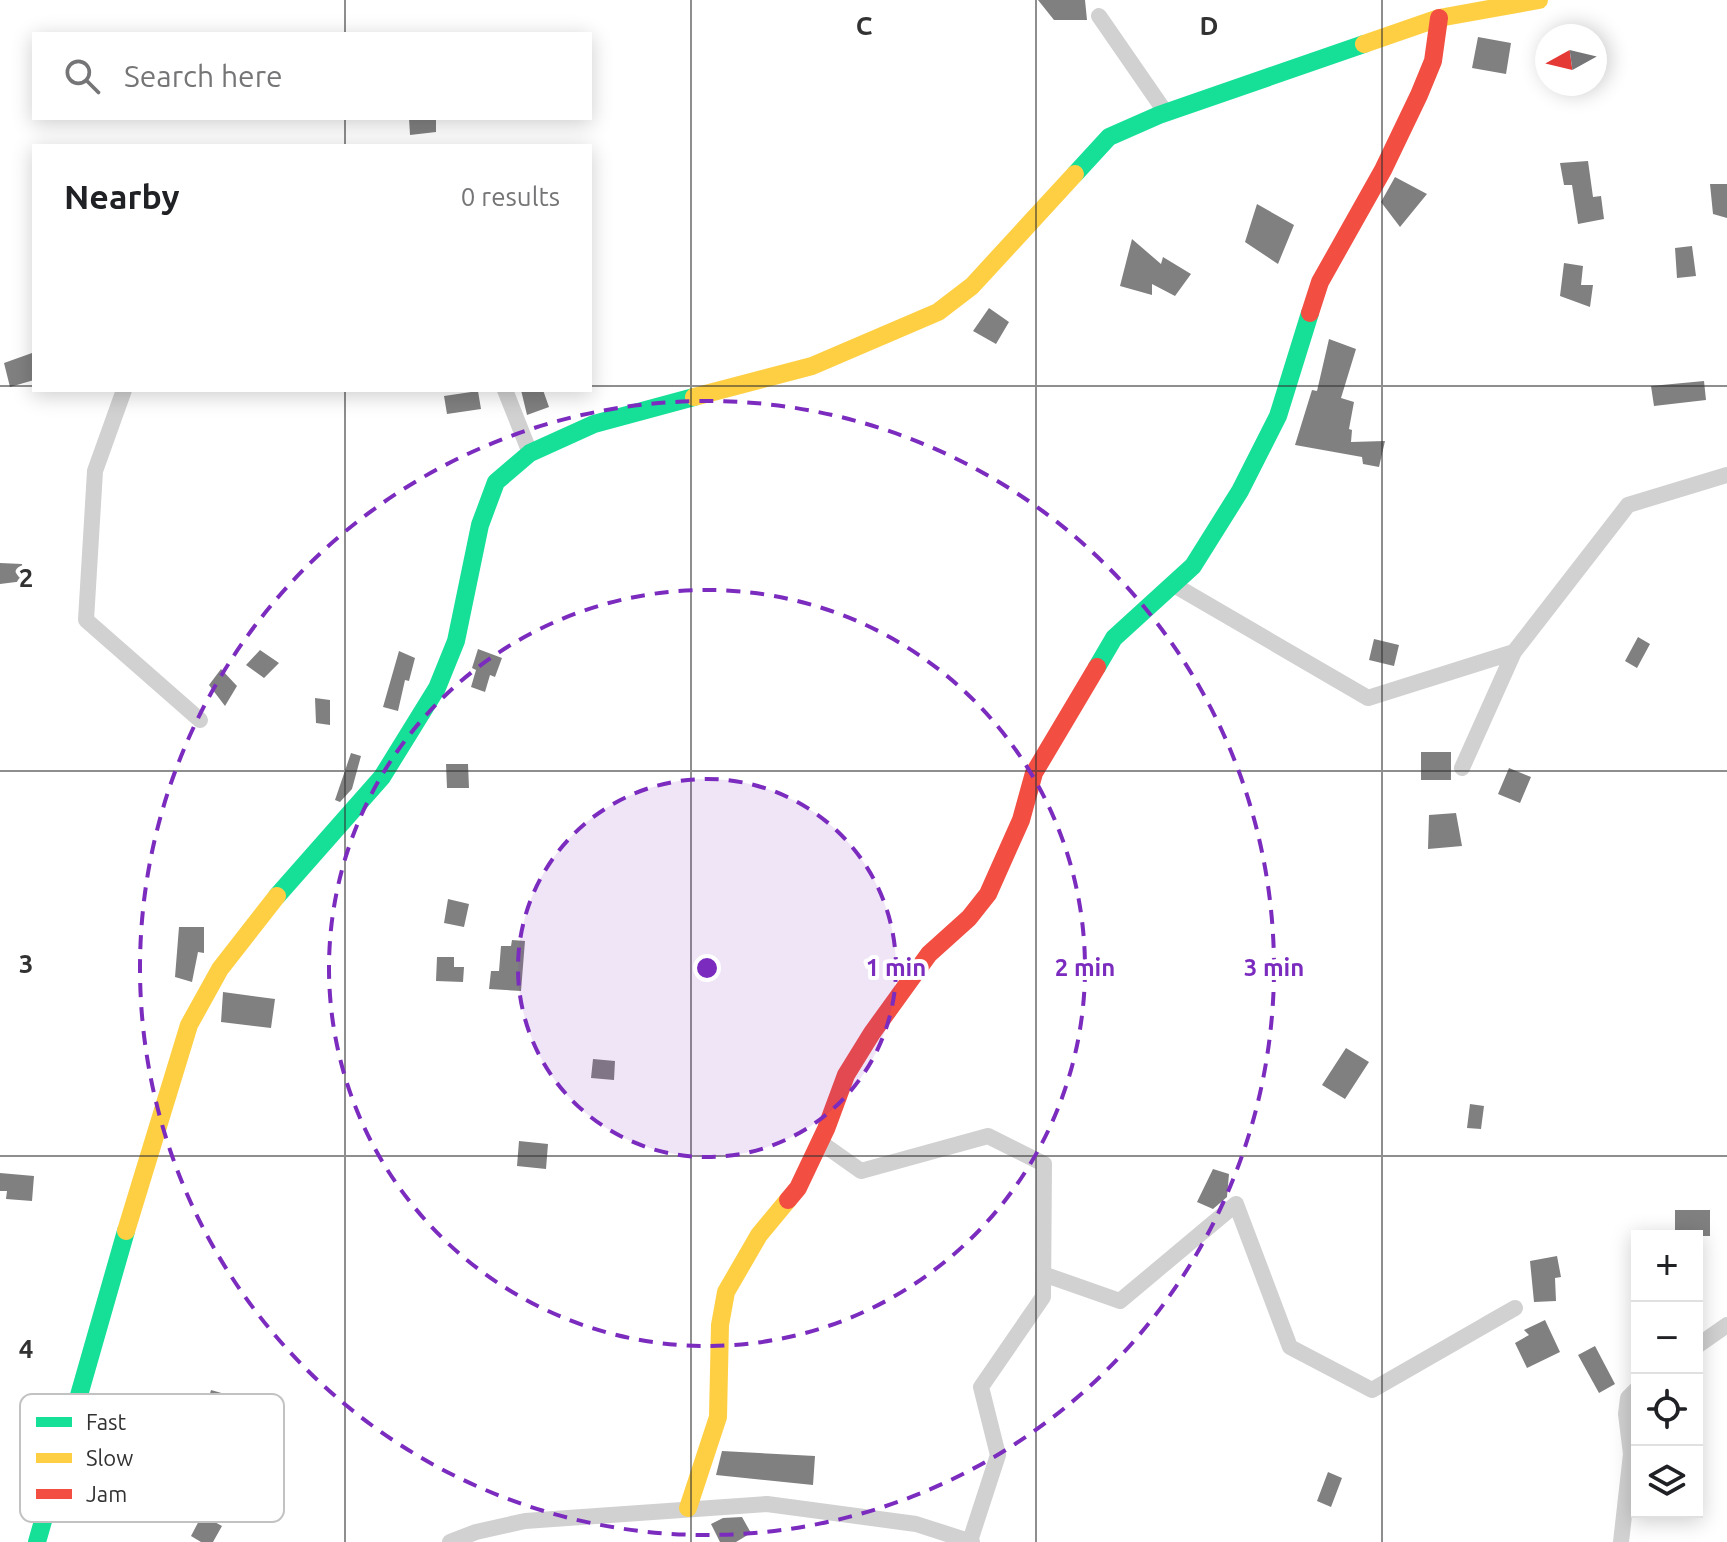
<!DOCTYPE html>
<meta charset="utf-8">
<style>
:root{--surface:#fff;--page:#f6f6f6;--text:#202124;--muted:#757577;--line:#e0e0e0}
body{margin:0;font-family:Ubuntu,sans-serif;background:var(--page);color:var(--text)}
.controls{position:absolute;right:24px;bottom:24px;display:grid;overflow:hidden;border-radius:0px;box-shadow:0 4px 20px #0003}
.controls button{width:72px;height:72px;display:grid;place-items:center;padding:0;border:0;border-bottom:2px solid var(--line);background:var(--surface);color:var(--text);font:40px sans-serif}
.compass{position:absolute;left:1535px;top:24px;width:72px;height:72px;border-radius:50%;background:var(--surface);box-shadow:0 4px 20px #0003;rotate:262deg}
.list{margin:0;padding:0;list-style:none}
h2{display:flex;justify-content:space-between;align-items:center;height:104px;margin:0;padding:0 32px;font-size:34px}
h2 small{font-size:26px;font-weight:400;color:var(--muted)}
.icon{flex:none;width:44px;height:44px;fill:none;stroke:currentColor;stroke-width:2;stroke-linecap:round;stroke-linejoin:round}
.map{position:relative;flex:none;width:1727px;height:1542px;overflow:hidden}
.search{position:absolute;background:var(--surface);box-shadow:0 4px 20px #0003;left:32px;top:32px;width:560px;height:88px;display:flex;align-items:center;gap:20px;box-sizing:border-box;padding:0 28px;border-radius:0px;color:var(--muted);font-size:30px}
.panel{position:absolute;background:var(--surface);box-shadow:0 4px 20px #0003;left:32px;top:144px;width:560px;height:248px;border-radius:0px}
.map>svg:first-child{display:block}
.building{fill:#808080}
.lines{fill:none;stroke-linecap:round;stroke-linejoin:round}
.street{stroke:#d1d1d1;stroke-width:16}
.fast{stroke:#16e098;stroke-width:18}
.slow{stroke:#ffcf43;stroke-width:18}
.jam{stroke:#f24e42;stroke-width:18}
.grid{fill:none;stroke:#323232;stroke-width:2;stroke-opacity:0.55}
.ring{fill:none;stroke:#7b2cbf;stroke-width:4;stroke-dasharray:14 10}
.key{fill:#fff;stroke:#c2c2c2;stroke-width:2}
.key-label{font-size:22px;fill:#323232}
.grid-label{font-size:26px;text-anchor:middle;font-weight:bold;fill:#323232;stroke:#fff;stroke-width:8;stroke-linejoin:round;paint-order:stroke}
.centre{fill:#7b2cbf;stroke:#fff;stroke-width:4}
.ring-label{font-size:24px;text-anchor:middle;font-weight:bold;fill:#7b2cbf;stroke:#fff;stroke-width:8;stroke-linejoin:round;paint-order:stroke}
</style>
<div class="map">
<svg width="1727" height="1542" viewBox="0 0 1727 1542">
<rect width="100%" height="100%" fill="#fff"/>
<!-- building -->
<path class="building" d="M1038,0H1085L1087,20H1054Z
M1478,37L1511,43L1506,74L1472,68Z
M409,118H436V132L410,135Z
M1588,161L1593,197L1601,196L1604,219L1578,224L1572,185H1564L1560,163Z
M1395,177L1427,194L1400,227L1381,202Z
M1710,184H1727V218L1713,214Z
M1257,204L1294,225L1278,264L1245,242Z
M1132,239L1161,264L1163,257L1191,274L1175,296L1152,284V295L1120,286Z
M1692,246L1696,276L1677,278L1675,248Z
M1564,263L1583,266L1581,285H1593L1590,307L1560,296Z
M989,308L1009,322L996,344L973,331Z
M1329,339L1356,349L1341,398L1354,402L1349,429L1352,430L1351,442L1385,441L1379,467L1363,464L1362,457L1295,445L1312,390L1317,391Z
M32,353L34,380L10,387L4,363Z
M1704,381L1706,400L1654,406L1651,386Z
M521,390H543L549,407L527,415Z
M478,391L481,409L447,414L444,396Z
M0,563L22,564L24,581L0,584Z
M1638,637L1650,644L1637,668L1625,661Z
M1374,639L1399,645L1394,666L1369,660Z
M478,649L502,658L495,677L490,675L485,692L471,687L476,670L472,668Z
M260,650L279,663L264,678L246,665Z
M399,651L415,658L409,681L405,680L398,711L383,707Z
M221,669L237,686L225,706L209,685Z
M315,698L330,700V725L316,723Z
M1421,752H1451V780H1421Z
M351,753L361,756L352,789L340,802L335,800Z
M446,764H468L469,788H447Z
M1509,768L1531,777L1520,803L1498,794Z
M1456,813L1462,846L1428,849L1429,815Z
M448,899L469,904L464,927L444,923Z
M179,927H204V953L198,952L192,982L175,977Z
M512,940L525,941L521,991L489,989L491,971H499L501,946H511Z
M437,957H454V967H464L463,982L436,981Z
M223,992L275,999L271,1028L221,1022Z
M1346,1048L1369,1062L1345,1099L1322,1085Z
M593,1059L615,1061L614,1080L591,1078Z
M1470,1104L1484,1106L1481,1129L1467,1128Z
M519,1141L548,1144L546,1169L517,1166Z
M1213,1169L1229,1174L1227,1197L1213,1209L1197,1202Z
M0,1173L34,1176L32,1201L6,1199L7,1191H0Z
M1675,1210H1710V1236H1675Z
M1557,1256L1561,1277L1555,1278L1556,1301L1534,1302L1530,1261Z
M1545,1320L1560,1352L1527,1368L1515,1343L1529,1335L1524,1330Z
M1595,1346L1615,1384L1599,1393L1578,1355Z
M211,1390L225,1394L215,1430L201,1426Z
M722,1451L815,1456L813,1485L716,1475Z
M1328,1472L1342,1478L1331,1507L1317,1501Z
M202,1515L222,1526L213,1542H201L191,1536Z
M742,1517L751,1533L736,1542H720L711,1524L723,1518Z"/>
<g class="lines">
<!-- street -->
<path class="street" d="M1099,16L1166,113
M124,390L95,471L86,620L200,720
M505,390L530,453
M1174,585L1368,698L1514,652L1628,505L1727,475
M1462,768L1514,652
M820,1142L861,1171L988,1136L1044,1164L1043,1297L981,1387L998,1455L970,1541
M1043,1274L1120,1301L1236,1204L1290,1347L1372,1390L1515,1308L1485,1325
M1697,1346L1727,1325
M450,1542L476,1532L525,1521L767,1504L916,1524L972,1542
M1621,1542L1631,1454L1626,1414L1628,1398L1637,1389"/>
<!-- fast -->
<path class="fast" d="M1075,174L1109,137L1159,115L1364,44
M1097,667L1114,638L1193,566L1240,491L1278,416L1310,313
M277,896L382,777L437,688L456,641L480,525L496,482L530,453L594,424L694,397
M37,1542L126,1231"/>
<!-- slow -->
<path class="slow" d="M1364,44L1439,18L1539,0
M694,397L812,366L938,312L972,286L1075,174
M126,1231L189,1025L220,969L277,896
M688,1508L718,1417L720,1325L726,1292L759,1235L788,1200"/>
<!-- jam -->
<path class="jam" d="M1310,313L1320,282L1383,170L1419,95L1433,61L1439,18
M788,1200L798,1188L826,1129L846,1075L872,1033L929,954L969,918L988,894L1021,820L1034,773L1097,667"/>
</g>
<!-- grid -->
<path class="grid" d="M345,0V34M691,0V1542M1036,0V1542M1382,0V1542M345,118V146M0,386H34M590,386H1727M345,390V1542M0,771H1727M0,1156H1727"/>
<!-- distance rings -->
<circle cx="707" cy="968" r="189" fill="#7b2cbf" fill-opacity=".12"/>
<g class="ring">
<circle cx="707" cy="968" r="189"/>
<circle cx="707" cy="968" r="378"/>
<circle cx="707" cy="968" r="567"/>
</g>
<!-- legend -->
<rect x="20" y="1394" width="264" height="128" rx="12" class="key"/>
<rect x="36" y="1417" width="36" height="10" fill="#16e098"/>
<rect x="36" y="1453" width="36" height="10" fill="#ffcf43"/>
<rect x="36" y="1489" width="36" height="10" fill="#f24e42"/>
<g class="key-label">
<text x="86" y="1430">Fast</text>
<text x="86" y="1466">Slow</text>
<text x="86" y="1502">Jam</text>
</g>
<g class="grid-label">
<text x="864" y="35">C</text>
<text x="1209" y="35">D</text>
<text x="26" y="587">2</text>
<text x="26" y="973">3</text>
<text x="26" y="1358">4</text>
</g>
<circle cx="707" cy="968" r="12" class="centre"/>
<g class="ring-label">
<text x="896" y="976">1 min</text>
<text x="1085" y="976">2 min</text>
<text x="1274" y="976">3 min</text>
</g>
</svg>
<div class="controls">
<button>+</button>
<button>−</button>
<button><svg class="icon" aria-label="locate" viewBox="0 0 24 24"><circle cx="12" cy="12" r="6"/><path d="M12 2v4M12 18v4M2 12h4M18 12h4"/></svg></button>
<button><svg class="icon" aria-label="layers" viewBox="0 0 24 24"><path d="M12 4l9 5-9 5-9-5zM3 14l9 5 9-5"/></svg></button>
</div>
<svg class="compass" viewBox="-18 -18 36 36"><path d="M0-13l5 13h-10z" fill="#e53935"/><path d="M0 13l5-13h-10z" fill="#757577"/></svg>
<div class="search"><svg class="icon" aria-label="search" viewBox="0 0 24 24"><circle cx="10" cy="10" r="6"/><path d="M15 15l6 6"/></svg>Search here</div>
<section class="panel">
<h2>Nearby<small>0 results</small></h2>
<ul class="list">
</ul>
</section>
</div>
